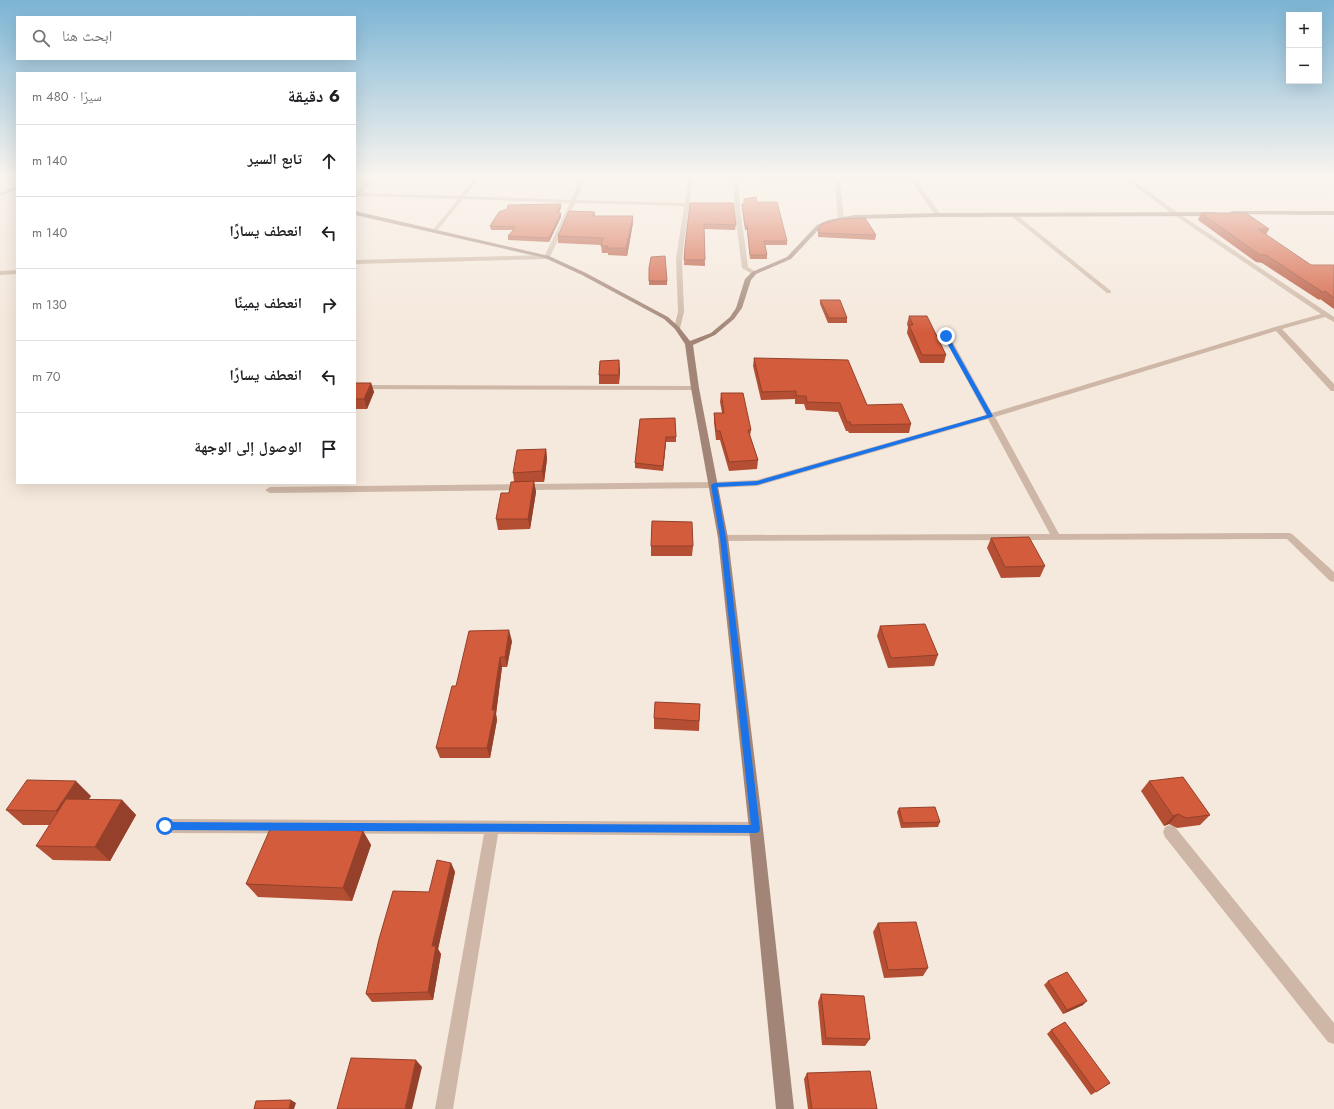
<!DOCTYPE html>
<html lang="ar">
<meta charset="utf-8">
<style>
:root{--surface:#fff;--page:#f6f6f6;--text:#202124;--muted:#757577;--line:#e0e0e0}
body{margin:0;font-family:Jost,"Noto Naskh Arabic",sans-serif;background:var(--page);color:var(--text);direction:rtl}
.controls{position:absolute;right:12px;top:12px;display:grid;overflow:hidden;border-radius:0px;box-shadow:0 4px 16px #0002}
.controls button{width:36px;height:36px;display:grid;place-items:center;padding:0;border:0;border-bottom:1px solid var(--line);background:var(--surface);color:var(--text);font:20px sans-serif}
.stop{position:absolute;width:12px;height:12px;margin:-9px;border:3px solid #1a73e8;border-radius:50%;background:#fff}
.stop.end{background:#1a73e8;border-color:#fff;box-shadow:0 1px 4px #0008}
.list{margin:0;padding:0;list-style:none}
h2{display:flex;justify-content:space-between;align-items:center;height:52px;margin:0;padding:0 16px;font-size:17px}
h2 small{font-size:13px;font-weight:400;color:var(--muted)}
.list li{display:grid;grid-template-columns:26px 1fr auto;gap:12px;align-items:center;box-sizing:border-box;height:72px;padding:0 16px;border-top:1px solid var(--line)}
.list b{display:block;font-size:15px;white-space:nowrap}
.list em{font-size:13px;font-style:normal;color:var(--muted)}
.icon{flex:none;width:22px;height:22px;fill:none;stroke:currentColor;stroke-width:2;stroke-linecap:round;stroke-linejoin:round}
.map{position:relative;flex:none;width:1334px;height:1109px;overflow:hidden;direction:ltr}
.search{position:absolute;background:var(--surface);box-shadow:0 4px 16px #0002;left:16px;top:16px;width:340px;height:44px;display:flex;align-items:center;gap:10px;box-sizing:border-box;padding:0 14px;border-radius:0px;color:var(--muted);font-size:15px}
.panel{position:absolute;background:var(--surface);box-shadow:0 4px 16px #0002;left:16px;top:72px;width:340px;height:412px;border-radius:0px;direction:rtl}
.map>svg:first-child{display:block}
.lines{fill:none;stroke-linecap:round;stroke-linejoin:round}
.street{fill:#ceb7a6;fill-rule:evenodd}
.secondary{fill:#a28577;fill-rule:evenodd}
.wall{fill:#b54f34}
.shaded-wall{fill:#94402a}
.building{fill:#d35c3c;stroke:#94402a}
.route{fill:#1a73e8}
</style>
<div class="map">
<svg width="1334" height="1109" viewBox="0 0 1334 1109">
<rect width="100%" height="100%" fill="#f5e8dc"/>
<g class="lines">
<!-- street -->
<path class="street" d="M371,177H376L361,193L460,196L475,177H480L465,196L571,200L581,177H586L576,200L685,203L689,177H693L682,259L684,312L680,328L677,330L674,328L678,312L676,259L684,206L575,203L550,257L547,259L355,264V260L545,255L570,203L463,199L435,233L432,231L458,199L358,196L355,197V193Z
M707,177H839L910,180L909,177H914L941,215L936,216L912,182L840,181L844,219L841,221L838,219L835,181L738,179L740,207L748,267L756,272L757,273L754,275L742,268L734,207V179Z
M1123,177H1129L1178,213L1334,317V322L1325,317L1282,329L1334,384V391H1331L1276,331L995,417L1059,534L1289,533L1292,534L1334,572V582L1330,581L1287,539L723,541L718,538L723,535L1050,534L988,419L757,486L714,488L270,493L265,490L270,487L714,482L757,480L986,415L943,335L944,334L949,335L992,413L1275,327L1321,314L1174,215Z
M17,186V189L0,196V193Z
M1010,213H1014L1111,291V293H1107L1010,215Z
M17,270V274L0,275V271Z
M355,385L695,386L699,388L695,390L355,389Z
M165,819L756,822L761,824L763,829L761,834L756,836L498,834L453,1109H435L484,834L165,833L160,831L158,826L160,821Z
M1170,825L1175,827L1334,1023V1044L1328,1042L1165,837L1163,832L1165,827Z"/>
<!-- secondary -->
<path class="secondary" d="M355,211L549,256L586,273L668,317L679,327L690,341L711,333L730,317L736,308L745,279L752,272L787,257L817,225L828,220L854,215L938,213L1214,212L1217,214L1214,216L938,217L854,219L829,223L821,227L791,259L756,274L751,280L742,308L734,319L715,335L693,345L699,388L728,538L763,829L794,1109H776L749,829L718,538L691,388L685,344L675,329L664,319L582,275L545,258L355,215Z
M1232,211H1334V215L1230,214V212Z"/>
</g>
<!-- wall -->
<path class="wall" d="M744,199L757,202L787,241V245H765L767,255V259H750L747,230H745L742,208V204H744Z
M690,203L736,225L735,230L704,229L705,266L684,265L685,247Z
M561,208L559,213L561,217L549,242L508,240V236L513,230H491L490,226Z
M595,212V216L633,223L627,256L608,255V253H602L601,245L558,243V236Z
M1201,213L1269,229L1266,235L1311,265H1334V309L1320,299L1319,300L1262,263L1256,262L1198,220Z
M818,229L876,235L875,240L818,237Z
M649,268L667,281V285H649Z
M820,300L847,318V323H828L820,304Z
M909,316L946,355L944,363H920L907,333L908,327L907,324Z
M754,358L867,405L911,424L909,433H849L848,431H846L838,412L806,410L804,404H795V399L761,400L753,366Z
M620,370L619,384H599V375Z
M355,383H371L374,392L367,409H355Z
M721,393L751,430L750,436L758,460L757,469L729,471L720,440H716L714,422V413H722L720,402Z
M640,419L676,437V442H666L663,471L635,468V463Z
M546,449L547,459L544,482H534L536,492L530,529L498,530L496,519L514,481L513,473Z
M991,538L1045,566L1040,577L1001,578L987,548Z
M651,546H693L692,556H651Z
M880,626L938,655L934,666L888,668L877,636Z
M512,641L507,667H502L496,714L497,720L490,758H440L436,748L456,686Z
M700,704L699,731L654,729V718Z
M1149,781L1210,815L1200,825L1177,828L1169,824L1164,826L1141,791Z
M91,796L88,799L122,800L136,815L110,861L53,860L36,846L50,825H23L6,810Z
M899,808L940,822L938,827L901,828L897,812Z
M363,831L371,845L352,901L258,897L246,884Z
M451,863L455,872L438,949L441,954L433,1000L372,1002L366,994L429,892Z
M878,923L928,968L923,976L884,978L873,932Z
M1048,981L1083,1005L1063,1014L1044,985Z
M821,994L870,1039L865,1046L822,1045L818,1002Z
M1051,1030L1110,1083L1091,1095L1047,1034Z
M807,1073L877,1109H808L804,1079Z"/>
<!-- shaded-wall -->
<path class="shaded-wall" d="M561,204V208L557,217V213Z
M561,213V217L549,242V238Z
M633,216V223L627,256L626,248Z
M619,360L620,370L619,384Z
M371,383L374,392L367,409L364,399Z
M666,437V442L663,471V466Z
M546,449L547,459L544,482L542,471Z
M534,481L536,492L530,529L528,519Z
M509,630L512,641L507,667L505,657Z
M500,657L502,667L496,714L497,720L490,758L487,748Z
M76,781L91,796L72,826L56,811Z
M122,800L136,815L110,861L95,847Z
M1178,814L1169,824L1164,826L1173,816Z
M363,831L371,845L352,901L343,888Z
M451,863L455,872L438,949L441,954L433,1000L428,992L432,946Z
M1087,1001L1083,1005L1063,1014L1067,1010Z
M416,1060L422,1067L412,1109H405Z
M291,1100L296,1103L294,1109H289Z"/>
<!-- building -->
<path class="building" d="M756,197L757,202H777L787,241H764L767,255H750L747,226H745L742,204H744V199Z
M690,203H733L736,225L704,224L705,260H684L685,247Z
M561,204L557,213H561L549,238L508,236L516,227L490,226L499,212L507,209L508,205Z
M569,211L595,212L592,216H633L626,248H607L608,246H601L603,238L558,236Z
M1201,213H1246L1269,229H1258L1311,265H1334V298L1325,291L1324,293L1266,255H1260Z
M865,218L876,235L819,233L818,229L822,224L839,219Z
M665,256L667,281H649V268L651,257Z
M820,300H840L847,318H829Z
M909,316H927L946,355H922L909,325H913Z
M754,358L848,360L867,405L902,404L911,424L851,425L850,422H847L840,403L807,402L806,396H796V391L762,392Z
M619,360V375H599L600,361Z
M355,383H371L364,399H355Z
M721,393H743L751,430H748L758,460L729,462L720,431H716L714,413H724Z
M675,418L676,437H666L663,466L635,463L640,419Z
M546,449L542,471L513,473L517,450Z
M534,481L528,519H496L501,493H509L511,482Z
M652,521L692,522L693,546H651Z
M1029,537L1045,566L1005,567L991,538Z
M925,624L938,655L891,658L880,626Z
M509,630L505,657H500L492,710H495L487,748H436L452,686H456L469,631Z
M655,702L700,704L699,721L654,718Z
M1183,777L1210,815L1186,818L1178,814L1173,816L1149,781Z
M27,780L76,781L56,811L6,810Z
M66,799L122,800L95,847L36,846Z
M935,807L940,822L903,823L899,808Z
M271,827L363,831L343,888L246,884Z
M437,860L451,863L432,946H436L428,992L366,994L379,939L393,891L429,892Z
M916,922L928,968L888,970L878,923Z
M1067,972L1087,1001L1067,1010L1048,981Z
M821,994L864,996L870,1039L826,1038Z
M1065,1022L1110,1083L1096,1092L1051,1030Z
M351,1058L416,1060L405,1109H337Z
M870,1071L877,1109H812L807,1073Z
M291,1100L289,1109H254L256,1101Z"/>
<!-- sky -->
<linearGradient id="sky" x2="0" y2="1"><stop stop-color="#7bb4d4"/><stop offset="0.53" stop-color="#faf5ef"/><stop offset="1" stop-color="#faf5ef" stop-opacity="0"/></linearGradient>
<rect width="1334" height="333" fill="url(#sky)"/>
<!-- route -->
<path class="route" d="M946,334L948,336L993,416L992,417L757,485L717,487L726,538L760,829L759,832L756,833L165,830L161,829L160,826L161,823L165,822L751,825L720,538L711,485L714,483L757,481L987,415L943,336Z"/>
</svg>
<div class="controls">
<button>+</button>
<button>−</button>
</div>
<div class="stop" style="left:165px;top:826px"></div>
<div class="stop end" style="left:946px;top:336px"></div>
<div class="search"><svg class="icon" aria-label="search" viewBox="0 0 24 24"><circle cx="10" cy="10" r="6"/><path d="M15 15l6 6"/></svg>ابحث هنا</div>
<section class="panel">
<h2>6 دقيقة<small>سيرًا · 480 m</small></h2>
<ul class="list">
<li><svg class="icon" aria-label="ahead" viewBox="0 0 24 24"><path d="M12 20V5M6 11l6-6 6 6"/></svg><div><b>تابع السير</b></div><em>140 m</em></li>
<li><svg class="icon" aria-label="left" viewBox="0 0 24 24"><path d="M17 20v-9H6M10 6l-5 5 5 5"/></svg><div><b>انعطف يسارًا</b></div><em>140 m</em></li>
<li><svg class="icon" aria-label="right" viewBox="0 0 24 24"><path d="M7 20v-9h11M14 6l5 5-5 5"/></svg><div><b>انعطف يمينًا</b></div><em>130 m</em></li>
<li><svg class="icon" aria-label="left" viewBox="0 0 24 24"><path d="M17 20v-9H6M10 6l-5 5 5 5"/></svg><div><b>انعطف يسارًا</b></div><em>70 m</em></li>
<li><svg class="icon" aria-label="arrive" viewBox="0 0 24 24"><path d="M6 21V4h12l-3 4 3 4H6"/></svg><div><b>الوصول إلى الوجهة</b></div></li>
</ul>
</section>
</div>
